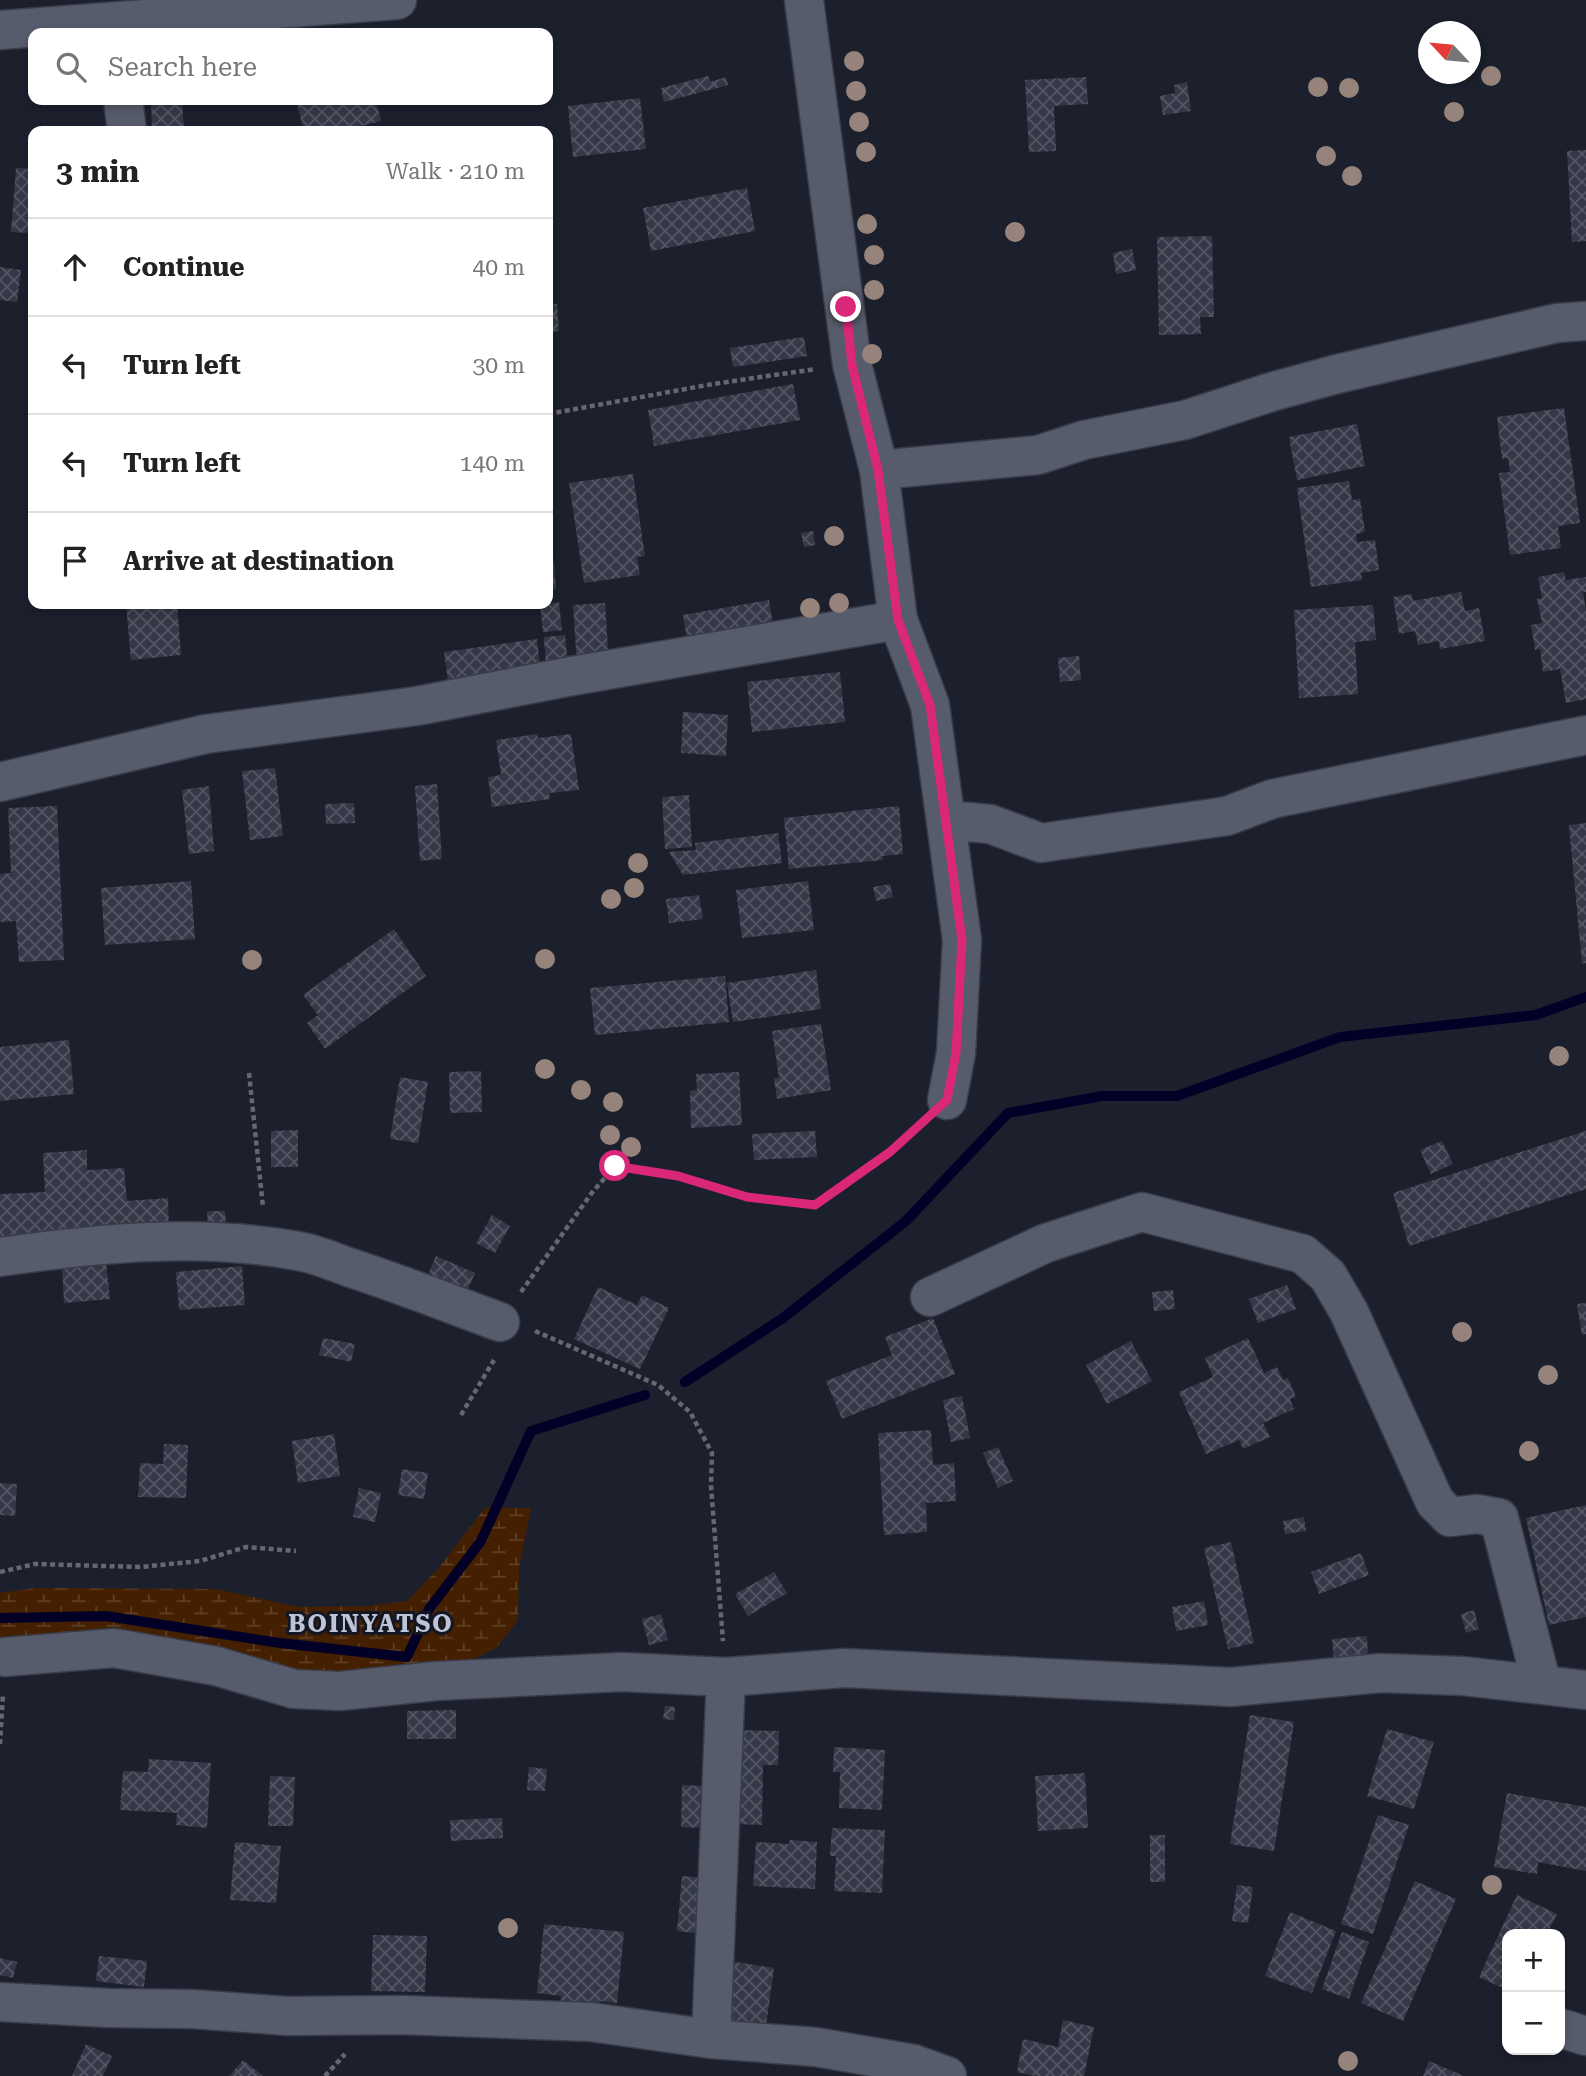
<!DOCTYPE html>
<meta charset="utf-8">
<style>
:root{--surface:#fff;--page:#f2f2f2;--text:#222;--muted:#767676;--line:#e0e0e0}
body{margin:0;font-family:"Roboto Serif",serif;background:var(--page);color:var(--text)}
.controls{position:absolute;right:21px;bottom:21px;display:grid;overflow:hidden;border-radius:14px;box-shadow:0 4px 10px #0003}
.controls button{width:63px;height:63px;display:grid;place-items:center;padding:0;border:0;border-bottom:2px solid var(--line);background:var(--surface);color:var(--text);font:35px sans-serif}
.compass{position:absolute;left:1418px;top:21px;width:63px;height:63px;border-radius:50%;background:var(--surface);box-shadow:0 4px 10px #0003;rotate:296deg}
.stop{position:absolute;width:21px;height:21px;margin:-16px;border:5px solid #db2777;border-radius:50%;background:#fff}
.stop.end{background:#db2777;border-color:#fff;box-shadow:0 2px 7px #0008}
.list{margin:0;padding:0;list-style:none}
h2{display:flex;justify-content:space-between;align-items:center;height:91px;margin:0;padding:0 28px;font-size:30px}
h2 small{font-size:23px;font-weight:400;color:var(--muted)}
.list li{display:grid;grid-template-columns:46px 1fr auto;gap:21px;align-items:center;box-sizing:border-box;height:98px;padding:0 28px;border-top:2px solid var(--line)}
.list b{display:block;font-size:26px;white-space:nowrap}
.list em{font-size:23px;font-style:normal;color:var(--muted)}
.icon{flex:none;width:38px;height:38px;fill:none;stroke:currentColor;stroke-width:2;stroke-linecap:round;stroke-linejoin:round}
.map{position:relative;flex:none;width:1586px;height:2076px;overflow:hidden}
.search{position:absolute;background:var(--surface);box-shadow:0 4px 10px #0003;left:28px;top:28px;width:525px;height:77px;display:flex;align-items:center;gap:18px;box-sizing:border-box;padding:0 24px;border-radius:14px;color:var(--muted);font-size:26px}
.panel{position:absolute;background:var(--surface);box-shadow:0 4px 10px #0003;left:28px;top:126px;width:525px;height:483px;border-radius:14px}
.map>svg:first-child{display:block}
.wetland{fill:url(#wetland-marsh)}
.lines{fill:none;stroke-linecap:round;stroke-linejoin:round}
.stream{stroke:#030027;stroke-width:10}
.building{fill:url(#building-cross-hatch)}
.minor-casing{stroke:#3a3c48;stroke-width:41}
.path{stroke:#646873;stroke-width:4.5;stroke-dasharray:5 3.5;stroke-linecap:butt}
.minor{stroke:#575c6c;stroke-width:38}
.tree{fill:#96837b}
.route{stroke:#db2777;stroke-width:9}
.labels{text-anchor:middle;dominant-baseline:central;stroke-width:6;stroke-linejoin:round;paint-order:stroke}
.district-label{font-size:24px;font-weight:bold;letter-spacing:2px;fill:#bec3d6;stroke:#131623}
</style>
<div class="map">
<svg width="1586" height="2076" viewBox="0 0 1586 2076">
<defs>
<pattern id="wetland-marsh" width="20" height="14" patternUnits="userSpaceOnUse" patternTransform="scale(1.75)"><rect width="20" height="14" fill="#441f00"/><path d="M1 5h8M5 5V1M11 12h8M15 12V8" fill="none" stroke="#5f4026"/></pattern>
<pattern id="building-cross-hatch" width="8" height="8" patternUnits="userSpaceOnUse" patternTransform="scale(1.75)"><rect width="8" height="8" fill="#353947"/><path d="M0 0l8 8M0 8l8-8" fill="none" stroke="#535662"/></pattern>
</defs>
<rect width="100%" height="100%" fill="#1c202d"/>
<!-- wetland -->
<path class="wetland" d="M485,1508H531L519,1568L518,1620L496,1648L469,1661L405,1671L349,1670L313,1676L33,1637H0V1593L36,1588L216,1589L298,1607L366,1606L407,1601L437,1570Z"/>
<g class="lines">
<!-- stream -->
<path class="stream" d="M685,1382L783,1318L906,1221L1008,1113L1102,1096H1177L1340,1037L1536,1015L1586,997
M0,1618L106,1616L280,1643L407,1657L429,1609L481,1541L531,1431L645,1395"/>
</g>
<!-- building -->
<path class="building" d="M708,76L710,82L726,77L728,85L664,102L661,88Z
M1086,77L1088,104L1054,106L1056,151L1029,152L1025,80Z
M1187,82L1191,111L1163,115L1160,96L1175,93L1174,85Z
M640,98L646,149L573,157L568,106Z
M151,100H182L184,131H152Z
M296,100H376L381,121L342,131H304Z
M1586,150V241L1572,242L1567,151Z
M16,168L33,169V233L11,232Z
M747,188L755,231L651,251L643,208Z
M1212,236L1214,317H1200L1201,334L1159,335L1157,237Z
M1132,249L1136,270L1116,274L1113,253Z
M0,267L21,270L17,302L0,300Z
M548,304H557L559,331L548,332Z
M804,337L807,356L733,367L730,348Z
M793,384L800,420L654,446L648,410Z
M1564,408L1580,523L1558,526L1561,548L1510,555L1499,473L1510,472L1508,458L1502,459L1497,417Z
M1357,424L1365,466L1297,480L1289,437Z
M633,474L645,556L637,557L640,575L584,583L569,483Z
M1349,481L1352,500L1360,499L1365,532L1356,534L1357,542L1375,540L1379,570L1361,573L1362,580L1311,587L1297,488Z
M548,519H550L556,589L548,590Z
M813,531L815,545L804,547L801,533Z
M1564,572L1566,580L1586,577V592H1583L1586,611V699L1566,703L1560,669L1543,672L1540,649L1535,650L1531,625L1542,623L1537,599L1542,598L1538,577Z
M1461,592L1465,611L1479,608L1485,641L1440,649L1439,641L1418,645L1415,631L1399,634L1393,597L1412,594L1413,601Z
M769,600L773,625L687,640L683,615Z
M559,602L562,630L543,632L540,605Z
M605,603L609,664L577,666L573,605Z
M126,604H177L181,655L131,660Z
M1373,605L1376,640L1355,642L1358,694L1299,698L1294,610Z
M565,635L568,664L546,667L544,637Z
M537,639L541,675L449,688L444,652Z
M1079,656L1081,680L1060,682L1058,658Z
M840,672L845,722L752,732L747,682Z
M683,712L728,715L726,756L681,753Z
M537,734L538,738L571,734L579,790L549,793L550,799L492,807L488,777L501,775L496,740Z
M275,768L283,836L250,840L242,771Z
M437,784L442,859L420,861L415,786Z
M209,786L214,851L189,854L182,790Z
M689,795L692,847L665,849L662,797Z
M354,803L355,823L326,824L325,804Z
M57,806L64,960L19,962L16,921L0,922V874L11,873L8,808Z
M899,806L903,854L882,856L883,860L789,869L784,818Z
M1586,823V963L1582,964L1569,825Z
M778,833L782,863L683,875L669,852L696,850L695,843Z
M191,881L195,939L105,945L101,888Z
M808,881L814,930L742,938L736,890Z
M890,884L893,897L876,901L873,887Z
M699,895L703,919L669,923L666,899Z
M394,929L426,976L325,1049L307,1023L318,1015L303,995Z
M816,970L821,1009L733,1022L727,983Z
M725,976L729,1022L595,1035L590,988Z
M821,1024L831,1090L777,1099L774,1078H779L772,1031Z
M69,1040L74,1094L0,1101V1047Z
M481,1071L482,1112L450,1113L449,1072Z
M739,1072L742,1125L691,1128L690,1091L697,1090L696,1074Z
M400,1077L428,1082L418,1143L390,1139Z
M298,1130V1167H271V1131Z
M815,1131L817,1157L754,1160L752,1134Z
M1586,1131V1189L1409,1246L1393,1193Z
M1442,1141L1453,1164L1431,1174L1420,1150Z
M87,1150V1170L124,1168L127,1201L168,1198L169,1229L0,1239V1194L45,1192L43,1153Z
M207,1211H225L226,1225L208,1226Z
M492,1215L510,1226L495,1253L476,1243Z
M436,1256L475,1273L466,1294L427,1277Z
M106,1263L110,1299L64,1303L62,1267Z
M242,1266L245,1305L179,1310L176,1272Z
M1287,1285L1296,1309L1258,1323L1249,1299Z
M598,1287L637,1305L642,1295L669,1308L640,1369L574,1339Z
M1173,1290L1175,1309L1154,1311L1152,1292Z
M1586,1303V1334L1582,1335L1577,1304Z
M933,1318L955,1374L842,1419L826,1381L892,1355L885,1337Z
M323,1338L355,1344L351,1362L319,1355Z
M1248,1338L1264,1373L1277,1367L1283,1380L1288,1378L1296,1397L1290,1399L1294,1409L1263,1423L1270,1437L1243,1449L1239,1440L1206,1454L1179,1392L1213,1377L1205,1358Z
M1131,1341L1152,1381L1107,1404L1086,1365Z
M962,1396L970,1438L951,1442L943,1400Z
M931,1430L933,1465L954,1463L956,1501L926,1503L927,1532L884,1535L878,1433Z
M334,1434L340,1476L298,1483L292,1441Z
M164,1444L188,1445L186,1498L138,1497L140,1463L163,1464Z
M998,1447L1013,1481L998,1488L983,1453Z
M402,1469L428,1473L424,1499L398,1495Z
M0,1483L17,1484L15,1516L0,1515Z
M359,1488L381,1493L375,1522L353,1517Z
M1586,1505V1617L1549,1625L1526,1518Z
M1304,1517L1306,1531L1285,1534L1283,1521Z
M1231,1542L1254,1643L1228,1649L1204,1548Z
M1361,1553L1369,1575L1319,1594L1311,1572Z
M774,1572L787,1593L748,1616L735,1594Z
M1204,1601L1208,1625L1176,1631L1172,1607Z
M1474,1610L1479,1629L1466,1633L1461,1614Z
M661,1614L668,1640L649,1645L642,1619Z
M1367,1636L1368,1658L1334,1662L1332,1639Z
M665,1706L675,1707L674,1720L663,1719Z
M456,1710V1739H407V1711Z
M1250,1715L1294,1722L1274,1851L1230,1844Z
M1387,1729L1434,1742L1414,1809L1367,1796Z
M739,1730L779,1731L778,1765H763L762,1825L736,1824Z
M834,1747L885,1750L882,1810L839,1808L840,1772H833Z
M149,1759L211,1763L207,1828L176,1825L177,1813L120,1810L123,1771L148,1772Z
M529,1767L547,1769L545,1791L527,1790Z
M1085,1773L1088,1828L1038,1831L1035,1776Z
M270,1776L295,1777L293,1826H268Z
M682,1785L707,1786L705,1828L681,1827Z
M1507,1793L1586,1807V1871L1538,1862L1537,1874L1494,1867Z
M1378,1815L1409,1825L1373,1934L1341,1924Z
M502,1818L503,1838L451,1841L450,1820Z
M832,1828L885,1830L882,1893L834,1891L836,1856H830Z
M1150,1835H1165V1882H1150Z
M790,1840L817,1842L815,1889L753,1886L756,1842L789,1844Z
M235,1842L281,1846L276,1903L230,1900Z
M682,1876L708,1878L702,1934L677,1931Z
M1415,1881L1456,1899L1403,2021L1361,2003Z
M1237,1885L1253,1887L1248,1923L1232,1921Z
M1517,1895L1557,1914L1547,1934H1507V1990L1479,1977Z
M1290,1912L1336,1931L1312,1993L1265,1976Z
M544,1924L624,1932L617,2003L600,2001V2008L560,2004L561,1996L537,1993Z
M1342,1932L1369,1942L1349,1999L1322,1989Z
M373,1935L427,1936L425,1992L371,1991Z
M99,1956L147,1961L144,1987L96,1981Z
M0,1958L17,1962L13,1978L0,1975Z
M730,1961L774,1968L766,2026L721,2019Z
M1063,2020L1094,2027L1084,2076H1035L1017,2072L1023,2039L1058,2047Z
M86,2044L112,2056L103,2076H72Z
M243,2060L263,2076H229Z
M1429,2061L1464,2076H1423Z"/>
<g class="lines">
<defs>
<path id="minor" d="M804,0L852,364L879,470L898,620L930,705L962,940L956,1053L947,1100
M0,30L397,0
M123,100L127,131
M879,470L1038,455L1084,440L1185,420L1271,392L1337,374L1557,323L1586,321
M0,782L206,734L417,706L572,676L898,620
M946,820L990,824L1041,843L1227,816L1272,799L1586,735
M0,1257C98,1243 200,1233 298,1251C317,1254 336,1263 354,1269C403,1285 451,1304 500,1322
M930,1297L1046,1243L1142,1212L1303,1254L1328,1276L1349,1312L1435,1502L1450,1517L1477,1514L1499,1518L1542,1685
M5,1657L114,1648L216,1666L294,1689L340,1691L436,1681L622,1672L726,1677
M0,2002L108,2008L192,2009L287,2016L403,2015L591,2022L711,2039L816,2047L914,2064L947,2076
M1560,2028L1586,2036
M711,2039L726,1677L845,1668L1231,1687L1381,1673L1463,1676L1586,1690"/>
</defs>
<!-- minor casing -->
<use href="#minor" class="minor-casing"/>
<!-- path -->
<path class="path" d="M548,414L713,384L816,369
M249,1073L263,1207
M521,1292L591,1194L615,1166L678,1176L747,1197L815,1205L890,1152L920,1124
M535,1331L658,1385L690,1412L712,1453L711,1486L723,1641
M461,1415L494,1360
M0,1572L35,1564L140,1567L200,1561L246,1547L296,1551
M0,1744L3,1694
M325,2076L345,2054"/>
<!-- minor -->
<use href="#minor" class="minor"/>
</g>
<!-- trees -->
<g class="tree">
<circle cx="854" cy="61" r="10"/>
<circle cx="1491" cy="76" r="10"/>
<circle cx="1318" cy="87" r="10"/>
<circle cx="1349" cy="88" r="10"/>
<circle cx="856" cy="91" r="10"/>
<circle cx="1454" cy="112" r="10"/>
<circle cx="859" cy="122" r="10"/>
<circle cx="866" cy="152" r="10"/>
<circle cx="1326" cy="156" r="10"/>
<circle cx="1352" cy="176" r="10"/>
<circle cx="867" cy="224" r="10"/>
<circle cx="1015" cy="232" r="10"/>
<circle cx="874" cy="255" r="10"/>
<circle cx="874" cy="290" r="10"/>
<circle cx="872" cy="354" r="10"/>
<circle cx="834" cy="536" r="10"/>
<circle cx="839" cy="603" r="10"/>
<circle cx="810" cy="608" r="10"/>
<circle cx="638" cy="863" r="10"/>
<circle cx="634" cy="888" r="10"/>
<circle cx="611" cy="899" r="10"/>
<circle cx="545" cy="959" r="10"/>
<circle cx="252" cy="960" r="10"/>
<circle cx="1559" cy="1056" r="10"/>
<circle cx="545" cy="1069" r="10"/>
<circle cx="581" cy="1090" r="10"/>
<circle cx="613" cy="1102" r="10"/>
<circle cx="610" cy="1135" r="10"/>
<circle cx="631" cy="1147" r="10"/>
<circle cx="1462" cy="1332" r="10"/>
<circle cx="1548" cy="1375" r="10"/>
<circle cx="1529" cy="1451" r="10"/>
<circle cx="1492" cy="1885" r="10"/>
<circle cx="508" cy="1928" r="10"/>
<circle cx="1348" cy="2061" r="10"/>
</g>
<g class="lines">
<!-- route -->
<path class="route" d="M615,1166L678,1176L747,1197L815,1205L890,1152L947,1100L956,1053L962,940L930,705L898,620L878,470L852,365L846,307"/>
</g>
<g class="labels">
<!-- district labels -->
<g class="district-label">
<text x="371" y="1624">BOINYATSO</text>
</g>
</g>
</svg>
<div class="controls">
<button>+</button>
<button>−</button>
</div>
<svg class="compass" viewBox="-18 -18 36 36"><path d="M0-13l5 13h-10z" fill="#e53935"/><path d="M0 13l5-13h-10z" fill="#767676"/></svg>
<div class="stop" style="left:615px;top:1166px"></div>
<div class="stop end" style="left:846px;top:307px"></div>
<div class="search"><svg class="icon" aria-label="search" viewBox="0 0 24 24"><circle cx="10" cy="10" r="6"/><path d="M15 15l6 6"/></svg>Search here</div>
<section class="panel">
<h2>3 min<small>Walk · 210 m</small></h2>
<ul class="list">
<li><svg class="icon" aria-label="ahead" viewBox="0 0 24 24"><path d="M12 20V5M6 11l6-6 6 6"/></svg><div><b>Continue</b></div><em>40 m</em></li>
<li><svg class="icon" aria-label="left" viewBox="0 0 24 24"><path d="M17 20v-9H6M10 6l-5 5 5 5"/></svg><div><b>Turn left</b></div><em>30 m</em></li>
<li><svg class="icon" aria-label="left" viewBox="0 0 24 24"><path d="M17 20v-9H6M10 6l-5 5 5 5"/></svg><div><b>Turn left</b></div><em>140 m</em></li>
<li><svg class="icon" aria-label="arrive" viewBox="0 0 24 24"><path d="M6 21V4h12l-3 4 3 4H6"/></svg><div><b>Arrive at destination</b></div></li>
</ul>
</section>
</div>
